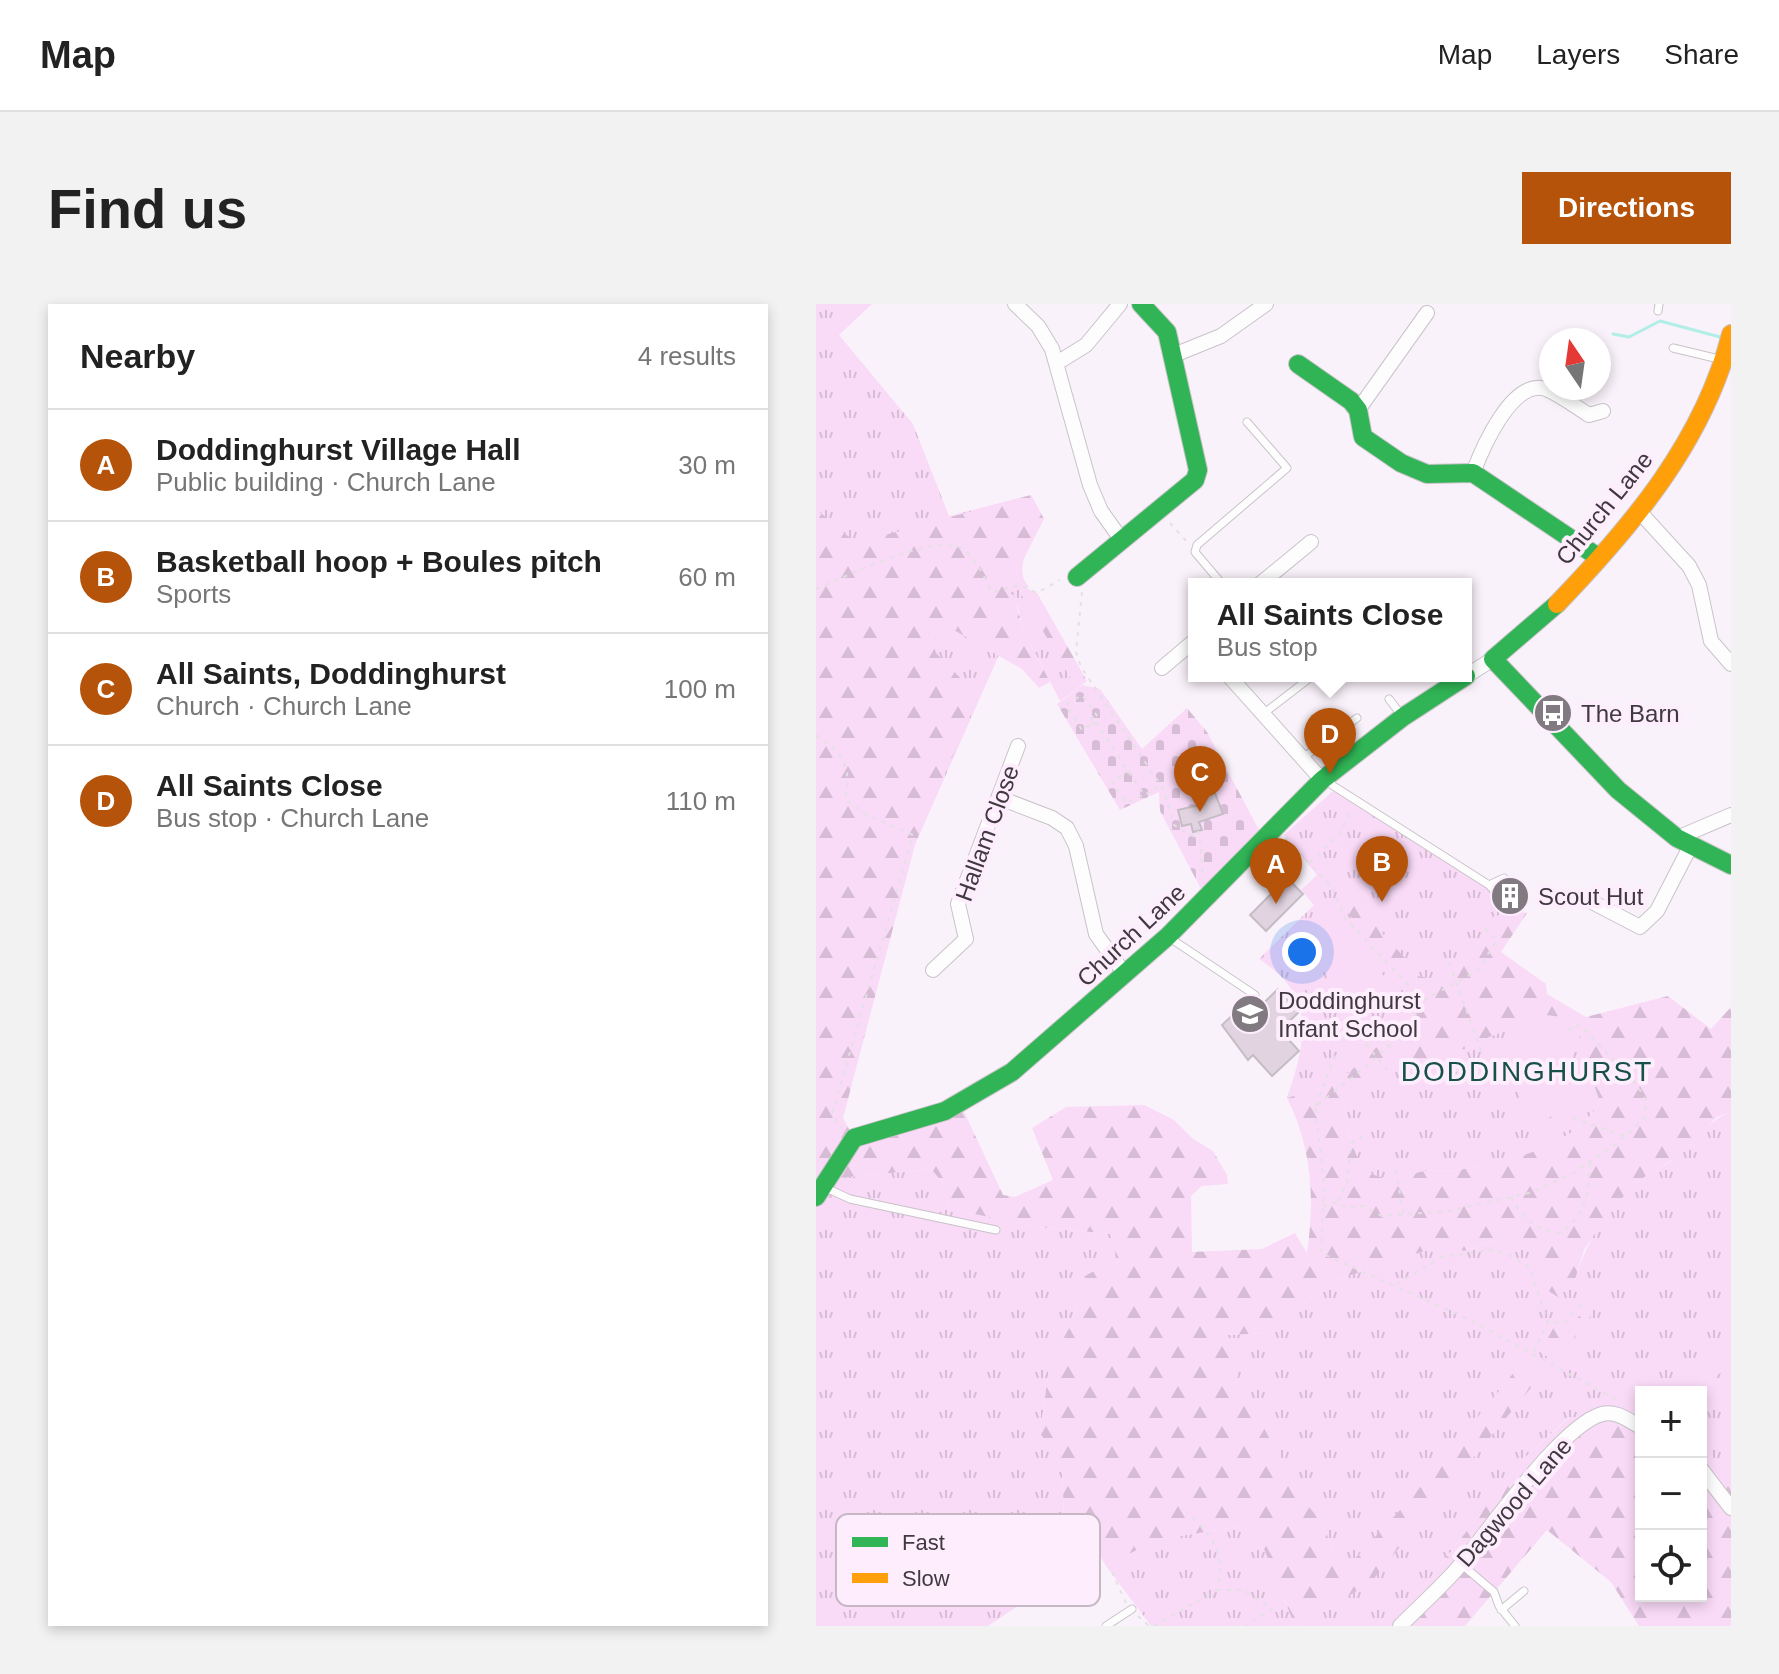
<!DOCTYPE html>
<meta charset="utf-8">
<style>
:root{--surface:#fff;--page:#f2f2f2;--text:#222;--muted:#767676;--line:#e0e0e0;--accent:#b45309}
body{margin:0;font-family:Arial,sans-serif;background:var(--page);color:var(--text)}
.controls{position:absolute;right:24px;bottom:24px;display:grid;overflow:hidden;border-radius:0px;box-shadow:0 4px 12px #0003}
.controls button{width:72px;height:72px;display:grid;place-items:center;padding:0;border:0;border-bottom:2px solid var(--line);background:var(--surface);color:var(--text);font:40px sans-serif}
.compass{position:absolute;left:723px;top:24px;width:72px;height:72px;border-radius:50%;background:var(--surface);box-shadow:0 4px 12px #0003;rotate:347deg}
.you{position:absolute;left:486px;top:648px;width:28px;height:28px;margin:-20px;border:6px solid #fff;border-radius:50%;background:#1a73e8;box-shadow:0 0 0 12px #1a73e833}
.badge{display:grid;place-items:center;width:52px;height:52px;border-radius:50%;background:var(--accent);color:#fff;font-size:26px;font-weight:700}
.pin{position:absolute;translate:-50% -66px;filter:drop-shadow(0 2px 4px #0008)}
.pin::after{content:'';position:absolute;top:42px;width:28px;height:24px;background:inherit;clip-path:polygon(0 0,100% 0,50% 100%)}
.popup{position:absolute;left:372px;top:274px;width:284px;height:104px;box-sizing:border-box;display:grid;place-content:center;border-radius:0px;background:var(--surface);filter:drop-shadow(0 2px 6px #0005);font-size:26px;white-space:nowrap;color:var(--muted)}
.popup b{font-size:30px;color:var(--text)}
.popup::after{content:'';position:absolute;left:50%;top:100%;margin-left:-16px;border:16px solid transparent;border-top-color:var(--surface)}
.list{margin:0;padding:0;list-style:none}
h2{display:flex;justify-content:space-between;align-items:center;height:104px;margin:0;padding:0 32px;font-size:34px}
h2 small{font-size:26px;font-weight:400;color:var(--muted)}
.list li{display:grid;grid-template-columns:52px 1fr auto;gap:24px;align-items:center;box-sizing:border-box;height:112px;padding:0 32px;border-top:2px solid var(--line)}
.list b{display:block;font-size:30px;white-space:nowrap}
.list p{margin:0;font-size:26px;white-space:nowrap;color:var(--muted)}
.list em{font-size:26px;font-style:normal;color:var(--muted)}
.icon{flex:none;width:44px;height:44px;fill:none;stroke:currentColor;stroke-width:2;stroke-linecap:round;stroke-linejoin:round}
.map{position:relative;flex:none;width:915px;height:1322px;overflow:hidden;border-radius:0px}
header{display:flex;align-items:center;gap:48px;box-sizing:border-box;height:112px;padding:0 40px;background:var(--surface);border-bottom:2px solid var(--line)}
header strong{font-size:38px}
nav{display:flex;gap:44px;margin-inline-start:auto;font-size:28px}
.intro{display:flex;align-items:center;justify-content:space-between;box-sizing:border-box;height:192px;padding:0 48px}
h1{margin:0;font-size:56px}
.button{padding:20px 36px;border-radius:0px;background:var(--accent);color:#fff;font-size:28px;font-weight:700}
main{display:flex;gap:48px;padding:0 48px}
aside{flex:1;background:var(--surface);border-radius:0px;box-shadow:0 4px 12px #0003}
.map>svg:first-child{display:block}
.grass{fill:url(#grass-tufts)}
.forest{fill:url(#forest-firs);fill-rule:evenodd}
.cemetery{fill:url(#cemetery-stones)}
.pitch{fill:#f9daf7}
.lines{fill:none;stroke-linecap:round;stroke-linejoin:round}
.stream{stroke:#b0eee6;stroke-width:3}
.building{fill:#e1d3e0;stroke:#c4bec4;stroke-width:2}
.lane-casing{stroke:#c8c3c8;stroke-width:9}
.street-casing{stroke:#c8c3c8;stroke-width:16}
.fast-casing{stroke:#c8c3c8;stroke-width:20}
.slow-casing{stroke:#c8c3c8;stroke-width:20}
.path{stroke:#e3e1e3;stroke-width:2;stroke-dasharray:4 6;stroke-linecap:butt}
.lane{stroke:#fefdfe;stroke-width:7}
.street{stroke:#fefdfe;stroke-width:14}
.fast{stroke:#30b455;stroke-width:18}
.slow{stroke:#ff9f0a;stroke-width:18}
.labels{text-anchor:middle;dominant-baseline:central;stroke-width:8;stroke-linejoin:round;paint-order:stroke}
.street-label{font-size:24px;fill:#403a40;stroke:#feeefd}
.poi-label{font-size:24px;fill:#403a40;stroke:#feeefd;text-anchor:start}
.quarter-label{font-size:28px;letter-spacing:2px;fill:#175048;stroke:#feeefd}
.key{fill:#feeefd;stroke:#c5b8c4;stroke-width:2}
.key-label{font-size:22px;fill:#403a40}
</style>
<header>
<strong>Map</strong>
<nav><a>Map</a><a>Layers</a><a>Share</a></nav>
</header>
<div class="intro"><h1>Find us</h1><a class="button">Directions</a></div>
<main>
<aside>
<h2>Nearby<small>4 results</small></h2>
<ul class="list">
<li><span class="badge">A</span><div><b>Doddinghurst Village Hall</b><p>Public building · Church Lane</p></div><em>30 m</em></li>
<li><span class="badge">B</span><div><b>Basketball hoop + Boules pitch</b><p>Sports</p></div><em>60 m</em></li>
<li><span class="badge">C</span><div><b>All Saints, Doddinghurst</b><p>Church · Church Lane</p></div><em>100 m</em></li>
<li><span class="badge">D</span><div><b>All Saints Close</b><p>Bus stop · Church Lane</p></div><em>110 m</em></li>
</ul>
</aside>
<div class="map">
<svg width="915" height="1322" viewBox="0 0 915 1322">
<defs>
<pattern id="grass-tufts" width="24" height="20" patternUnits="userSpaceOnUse" patternTransform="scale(2)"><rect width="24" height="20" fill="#f9daf7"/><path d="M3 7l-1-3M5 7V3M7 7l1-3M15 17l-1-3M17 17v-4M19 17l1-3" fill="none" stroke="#d6bcd5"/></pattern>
<pattern id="forest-firs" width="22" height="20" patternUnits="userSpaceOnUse" patternTransform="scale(2)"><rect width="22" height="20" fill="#f9daf7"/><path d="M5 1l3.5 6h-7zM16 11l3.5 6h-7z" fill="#d6bcd5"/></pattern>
<pattern id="cemetery-stones" width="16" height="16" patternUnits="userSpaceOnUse" patternTransform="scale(2)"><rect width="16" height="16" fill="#f9daf7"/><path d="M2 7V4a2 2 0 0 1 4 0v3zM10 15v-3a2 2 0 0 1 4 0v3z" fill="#d6bcd5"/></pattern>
</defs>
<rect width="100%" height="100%" fill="#faf2fa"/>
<!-- grass -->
<path class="grass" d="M0,0H56L23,31L97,120L133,212L215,191L228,215C218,235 195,263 213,283L204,287L261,385L244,397L207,325L202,303L190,290L183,351L0,764Z
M518,486L673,581L700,607L677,613L657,651L627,677L602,672L592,715L521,779L471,794C490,736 502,693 443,655L498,601L485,586L501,571L468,531Z
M729,711L747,713L763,723L764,741L784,798C759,842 695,857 648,865C615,870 615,859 582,878L548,868L535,839L526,793L584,757L611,755L663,741L673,733Z
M915,808V1175L885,1139V1088H825V1121L799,1115L753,1113L705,1157L612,1277L559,1322H484L554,1278L518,1251L507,1219L486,1195L427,1085L408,1031L454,1029L511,979L633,939L649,947L687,934L718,949L723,981L758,979C769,942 790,901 822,877C833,868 848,863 859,854C879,839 890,817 915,808Z
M115,865L127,879L134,905L221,923L296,930L301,955L269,972L256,1019L234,1058L224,1129L246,1162L249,1238L246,1272L172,1322H0V893L23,874Z
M438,1220L479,1322H335L290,1262L340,1236Z"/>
<!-- forest -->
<path class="forest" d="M215,191L228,215L190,289L198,291L207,325L234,378L223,384L206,365L124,318L112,327L120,349L156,386L158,403L100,537L27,814L38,834L144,799L187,891L199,893L237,876L216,824L250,803L328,801L358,816L377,835L397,847L411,871L412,880L386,882L375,892L376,948L446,945L479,929L491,949C499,894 496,844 471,794L521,779L592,715L602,672L627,677L657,651L677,613L700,607L711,609L685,648L730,680L731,690L770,713L852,692L895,725L915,703V808L901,813L861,853L820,878L792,910L768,946L758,979L742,993L723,981L717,949L687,934L648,947L633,939L511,979L454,1029L409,1031L427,1085L486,1195L507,1219L518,1251L534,1260L597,1192L704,1061L728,1068L555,1278L484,1322H479L438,1220L340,1236L290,1262L277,1240L257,1243L249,1238L246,1162L224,1129L234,1058L256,1019L269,972L300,955L296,930L221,923L134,905L127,879L115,865L23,874L0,893V205L40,239ZM729,711L747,713L763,723L764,741L784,798C759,842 695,857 648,865C615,870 615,859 582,878L548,868L535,839L526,793L584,757L611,755L663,741L673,733Z
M210,284L221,289L271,377L261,385L204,288Z
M530,599H538L589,654L584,661L574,657L528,605Z
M773,1002L777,1009L739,1058L724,1048L738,1023L751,1025Z
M915,1043V1060L881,1088H857Z
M754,1113L799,1115L825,1121V1292H885V1139L915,1175V1322H823L795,1278L731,1226L649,1322H559L612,1277L705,1157Z"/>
<!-- cemetery -->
<path class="cemetery" d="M267,381L284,385L326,445L371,404L391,428L443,526L385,585L344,507L343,488L304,506L241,400Z"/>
<!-- pitch -->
<path class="pitch" d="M517,615L569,673L537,701L485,642Z
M745,719L774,798L715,820L685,740Z"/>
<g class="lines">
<!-- stream -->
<path class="stream" d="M797,30L813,33L844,17L904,33"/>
</g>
<!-- building -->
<path class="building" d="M399,489L407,510L383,518L386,526L377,528L375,520L366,522L362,506L388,500L386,493Z
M471,574L487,590L450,627L434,611Z
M690,580L708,597L700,607L684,592V583Z
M462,685L483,708L464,726L483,747L456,772L437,751L432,756L406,721L424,704L433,713Z"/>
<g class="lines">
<defs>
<path id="lane" d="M842,7L843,0
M857,44L907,56
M406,280L379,248L381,241L471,164L431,118
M573,395L586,412
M447,410L495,373
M488,453L541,414
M514,472L516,481L673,581L679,588
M673,581L688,574
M354,634L439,691
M8,883L34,895L180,926
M645,1260L678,1288L683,1302L699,1322
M685,1306L708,1287
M290,1322L316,1305"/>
<path id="street" d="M199,0L222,22L236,45L274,181L285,207L305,235
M358,51L405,32L450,0
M241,59L270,41L304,0
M542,106L611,9
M657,169C666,145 696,74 730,85C745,91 760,103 773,111L787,107
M822,206L873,262L883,281L895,337L915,360
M444,280L495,238
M346,364L378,337
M413,372L506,476
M650,372L677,355
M184,494L236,514L251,524L260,542L280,630L308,669
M861,534L915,511
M776,598L824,623L841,607L875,541
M117,666L150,635L142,600L202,442
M885,1165L915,1204
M584,1322C603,1303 623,1285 640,1266C670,1231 745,1121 786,1110C800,1106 813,1117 825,1123"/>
<path id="fast" d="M482,60L535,97L542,106L547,133L585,159L611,170L657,169L782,253
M261,273L379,176L382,166L351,28L325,0
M741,300L677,355L802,486L861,534L915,561
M0,893L38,834L129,807L196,768L352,632L506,476L587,413L650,372"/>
<path id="slow" d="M741,300C816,222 888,137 915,30"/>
</defs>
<!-- lane casing -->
<use href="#lane" class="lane-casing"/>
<!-- street casing -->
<use href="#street" class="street-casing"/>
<!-- fast casing -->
<use href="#fast" class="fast-casing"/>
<!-- slow casing -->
<use href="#slow" class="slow-casing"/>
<!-- path -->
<path class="path" d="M354,219L371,238
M0,285C29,273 123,226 148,246C161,256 168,273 176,288L204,281L221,289L244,276
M266,288L260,348L265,363L348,486L358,521L384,536L387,574
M277,412L273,418L280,420
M274,421L266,426L250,401L266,391L282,413L281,420L328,491L342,484
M0,431C26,448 37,464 29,495L49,510L97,531L16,810L26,824
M314,467L296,477L310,499L327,491
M382,527L383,535
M469,534L517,584L528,613L607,697C593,734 530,777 499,803L508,878L505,949L650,1014L805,1098
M494,559L523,530L536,505
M633,659L667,752
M608,696L661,667L681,636L664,620
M550,740L576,772
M500,802L519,751
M757,814L809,832
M580,866L587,910
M695,893C709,917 718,925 745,929C770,910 773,890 774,859
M522,897L531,879L535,839L546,833
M507,902L521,898L530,904L547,902L566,912L632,907L713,889L756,870L800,840L829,814L830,796L820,780L769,726L759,720L751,728
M581,980L625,953L674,946L691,950L713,963L732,1018
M718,1048L732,1018L748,1019L767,998
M296,1268L310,1299
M401,1286H428L456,1305L430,1322
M322,1312L333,1322
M338,1322L401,1286C410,1252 397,1230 371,1209"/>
<!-- lane -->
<use href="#lane" class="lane"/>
<!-- street -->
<use href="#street" class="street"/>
<!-- fast -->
<use href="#fast" class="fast"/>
<!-- slow -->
<use href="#slow" class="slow"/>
</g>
<!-- icons -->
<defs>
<symbol id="bus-disc" viewBox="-11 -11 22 22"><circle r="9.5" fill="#817a81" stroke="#feeefd"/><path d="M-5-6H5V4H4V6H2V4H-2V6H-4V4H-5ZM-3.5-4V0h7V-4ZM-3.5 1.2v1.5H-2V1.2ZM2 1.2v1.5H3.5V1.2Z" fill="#fff"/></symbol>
<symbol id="building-disc" viewBox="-11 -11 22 22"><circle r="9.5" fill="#817a81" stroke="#feeefd"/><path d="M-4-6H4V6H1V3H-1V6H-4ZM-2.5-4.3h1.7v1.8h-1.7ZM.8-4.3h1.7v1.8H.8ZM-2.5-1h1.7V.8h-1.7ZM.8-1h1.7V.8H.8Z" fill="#fff"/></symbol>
<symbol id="school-disc" viewBox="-11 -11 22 22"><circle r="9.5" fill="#817a81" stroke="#feeefd"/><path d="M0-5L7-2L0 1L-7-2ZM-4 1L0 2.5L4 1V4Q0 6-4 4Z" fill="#fff"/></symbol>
</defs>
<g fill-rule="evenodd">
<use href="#bus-disc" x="715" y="387" width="44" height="44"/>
<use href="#building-disc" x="672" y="570" width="44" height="44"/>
<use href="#school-disc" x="412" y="688" width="44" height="44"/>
</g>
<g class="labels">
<!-- street labels -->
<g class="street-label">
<text transform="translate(788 204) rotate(-51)">Church Lane</text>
<text transform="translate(171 529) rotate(-70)">Hallam Close</text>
<text transform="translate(315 631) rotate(-43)">Church Lane</text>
<text transform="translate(698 1198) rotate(-49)">Dagwood Lane</text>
</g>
<!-- poi labels -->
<g class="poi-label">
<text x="765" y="409">The Barn</text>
<text x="722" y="592">Scout Hut</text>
<text x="462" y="696">Doddinghurst<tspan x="462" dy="28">Infant School</tspan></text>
</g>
<!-- quarter labels -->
<g class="quarter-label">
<text x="711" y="767">DODDINGHURST</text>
</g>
</g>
<!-- legend -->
<rect x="20" y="1210" width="264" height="92" rx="12" class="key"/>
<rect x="36" y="1233" width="36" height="10" fill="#30b455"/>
<rect x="36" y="1269" width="36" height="10" fill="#ff9f0a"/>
<g class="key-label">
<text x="86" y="1246">Fast</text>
<text x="86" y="1282">Slow</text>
</g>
</svg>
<div class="controls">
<button>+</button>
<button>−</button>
<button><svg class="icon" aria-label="locate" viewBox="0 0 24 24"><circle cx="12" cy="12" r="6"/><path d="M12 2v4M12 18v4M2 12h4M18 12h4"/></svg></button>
</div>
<svg class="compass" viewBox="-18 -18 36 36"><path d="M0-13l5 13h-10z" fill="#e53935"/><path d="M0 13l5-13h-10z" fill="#767676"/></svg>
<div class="you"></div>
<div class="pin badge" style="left:460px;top:600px">A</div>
<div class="pin badge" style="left:566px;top:598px">B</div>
<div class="pin badge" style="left:384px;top:508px">C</div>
<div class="pin badge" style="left:514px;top:470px">D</div>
<div class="popup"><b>All Saints Close</b>Bus stop</div>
</div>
</main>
